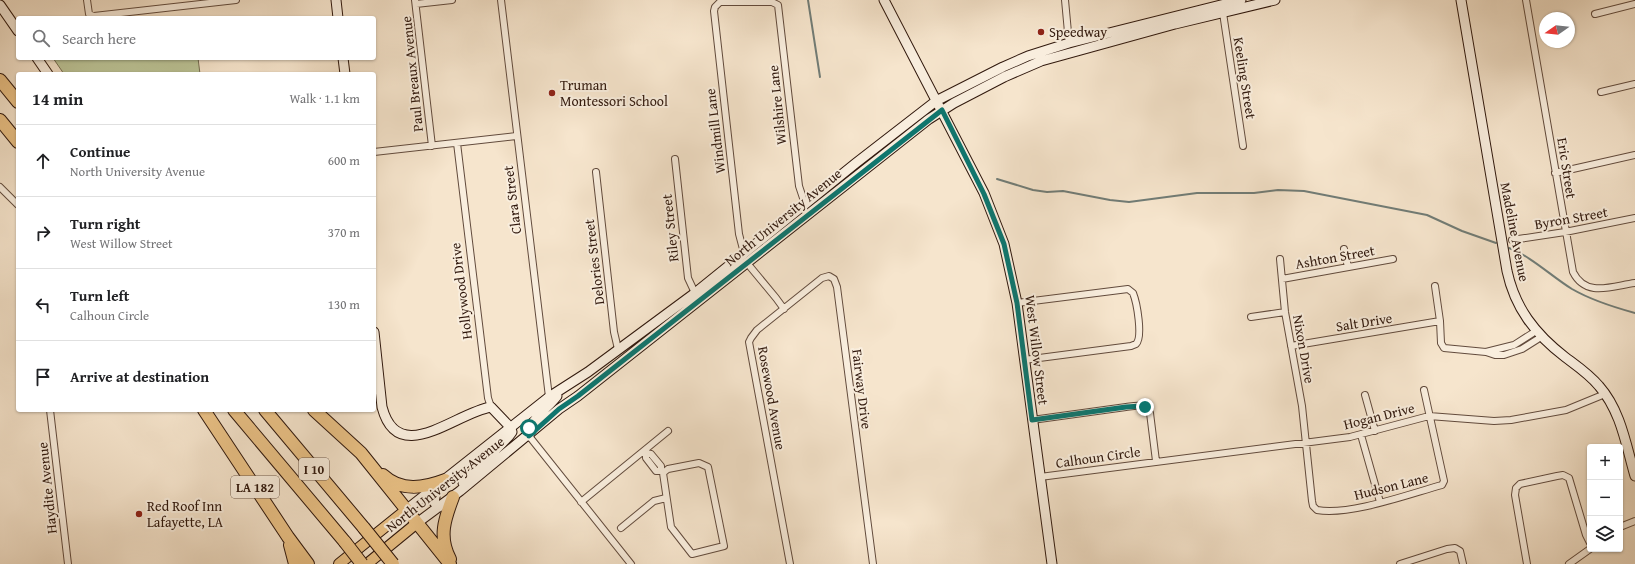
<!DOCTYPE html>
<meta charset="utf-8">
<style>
:root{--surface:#fff;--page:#f6f6f6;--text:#202124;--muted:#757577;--line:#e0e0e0}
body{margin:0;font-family:"Gentium Book Plus",serif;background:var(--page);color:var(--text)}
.controls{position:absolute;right:12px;bottom:12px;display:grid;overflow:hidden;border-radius:4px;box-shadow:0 1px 3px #0004}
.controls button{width:36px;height:36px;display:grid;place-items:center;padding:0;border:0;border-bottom:1px solid var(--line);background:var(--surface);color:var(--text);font:20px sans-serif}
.compass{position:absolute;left:1539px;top:12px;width:36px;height:36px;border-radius:50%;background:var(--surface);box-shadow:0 1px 3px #0004;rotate:256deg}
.stop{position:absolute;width:12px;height:12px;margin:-9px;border:3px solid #0f766e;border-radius:50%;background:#fff}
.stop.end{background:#0f766e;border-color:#fff;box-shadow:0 1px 4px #0008}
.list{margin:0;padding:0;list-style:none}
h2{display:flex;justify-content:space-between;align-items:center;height:52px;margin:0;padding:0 16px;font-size:17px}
h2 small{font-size:13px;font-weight:400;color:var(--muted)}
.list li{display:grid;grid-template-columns:26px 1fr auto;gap:12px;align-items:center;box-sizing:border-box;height:72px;padding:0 16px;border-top:1px solid var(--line)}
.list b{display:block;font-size:15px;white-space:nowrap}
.list p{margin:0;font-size:13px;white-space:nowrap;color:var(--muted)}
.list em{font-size:13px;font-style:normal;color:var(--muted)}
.icon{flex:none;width:22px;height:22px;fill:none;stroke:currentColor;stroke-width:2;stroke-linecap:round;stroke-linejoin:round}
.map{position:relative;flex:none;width:1635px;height:564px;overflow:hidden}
.search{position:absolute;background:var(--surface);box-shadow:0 1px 3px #0004;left:16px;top:16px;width:360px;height:44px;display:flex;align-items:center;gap:10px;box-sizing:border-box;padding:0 14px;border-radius:4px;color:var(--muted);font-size:15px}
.panel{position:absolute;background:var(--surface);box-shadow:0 1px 3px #0004;left:16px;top:72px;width:360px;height:340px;border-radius:4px}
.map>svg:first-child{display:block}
.grass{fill:#bcc598;stroke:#766e52}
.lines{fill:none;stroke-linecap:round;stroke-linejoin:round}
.stream{stroke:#717c76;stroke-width:2}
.street-casing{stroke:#624b3d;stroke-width:8}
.secondary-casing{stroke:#30180d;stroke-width:11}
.primary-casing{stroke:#30180d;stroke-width:12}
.highway-casing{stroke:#30180d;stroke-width:14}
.street{stroke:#f9eede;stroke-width:6}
.secondary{stroke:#f9eede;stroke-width:9}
.primary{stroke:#ebc286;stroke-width:10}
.highway{stroke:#ebc286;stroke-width:12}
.highway-bridge-casing{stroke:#30180d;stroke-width:14;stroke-linecap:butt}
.highway-bridge{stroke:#ebc286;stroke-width:12}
.route{stroke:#0f766e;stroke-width:5}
.poi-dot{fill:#8f2418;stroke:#f9eede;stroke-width:1.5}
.labels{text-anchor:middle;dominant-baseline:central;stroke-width:4;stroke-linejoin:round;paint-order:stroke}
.shield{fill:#f9eede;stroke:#6c584c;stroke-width:1}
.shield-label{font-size:13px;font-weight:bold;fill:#30180d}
.poi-label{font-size:14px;fill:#30180d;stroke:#f9eede;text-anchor:start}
.street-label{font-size:14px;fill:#30180d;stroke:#f9eede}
</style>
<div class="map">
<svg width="1635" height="564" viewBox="0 0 1635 564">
<rect width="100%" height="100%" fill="#f6e5cd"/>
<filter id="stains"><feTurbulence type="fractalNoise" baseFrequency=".005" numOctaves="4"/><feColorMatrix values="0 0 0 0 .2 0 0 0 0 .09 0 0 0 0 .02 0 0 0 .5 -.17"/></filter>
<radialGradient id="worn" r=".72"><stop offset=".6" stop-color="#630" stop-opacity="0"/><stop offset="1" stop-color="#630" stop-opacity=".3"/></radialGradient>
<!-- grass -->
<path class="grass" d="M53,58H198L200,74H64Z"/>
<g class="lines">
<!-- stream -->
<path class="stream" d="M808,0L820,77
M997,179L1033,190L1047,192L1063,191L1110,200L1129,202L1197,193H1254L1278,190L1304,191L1427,215L1462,231L1496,243
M1509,248C1532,257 1551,276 1572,289C1591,300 1613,307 1635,313"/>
<defs>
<path id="street" d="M87,0L89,14L94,16L236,0
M415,0L432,146
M501,0L549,397
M1065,0L1069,43
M1526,0L1573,272C1586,298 1612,286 1635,283
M416,4L452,0
M1223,13L1243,146
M1595,14L1635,4
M1601,92L1635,84
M457,143L488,398L491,407
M374,152L516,136
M675,159L688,278L695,293
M596,172L614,332L618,349
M1555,173L1635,155
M0,187L18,205
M1512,240L1565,232L1635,218
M1344,249L1348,267
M744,253L739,234L714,11L715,7L720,2H772L778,5L799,186L805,204
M1280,259L1285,312L1302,406L1312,501L1313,506L1317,510C1350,516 1409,494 1442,485L1444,481L1424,390
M747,263L776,298L784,309
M1282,279L1393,259
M1435,286L1440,321L1441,343L1444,348L1486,352L1495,355H1504L1522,349L1541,337
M1017,303L1128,289L1133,293C1137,303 1143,337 1136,344L1131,346L1024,360
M1251,317L1285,312
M1291,346L1440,321
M1486,352L1514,345L1536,331
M1365,395L1375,431
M50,410L68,564
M1032,420L1126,407C1135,406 1145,403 1150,413L1156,461
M1361,435L1380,502
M529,436L631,564
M644,451L646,453V458L656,471H661V466L651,454L646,453
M661,471L663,473L671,527L692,554L724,546L708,467L699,463L668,469L663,473
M1040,477L1350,437L1429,416L1494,421L1511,420L1566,410L1605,394
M581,502L668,431
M1620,527L1635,521
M621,528L654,501L666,498
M790,564L749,342L751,338L757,330L822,278L829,276L834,279L837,287L873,564
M1400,564L1447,549L1455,548L1460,551L1463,564
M1527,564L1515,495L1516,488L1520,484L1557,476L1563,475L1569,478L1586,535L1590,543
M1569,564L1590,549"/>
<path id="secondary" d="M336,0L338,18
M884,0L984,193L1004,244L1017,303L1052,564
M1461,0L1507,271C1515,308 1535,334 1565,357C1577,366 1589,374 1599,386C1621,411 1626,445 1635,476
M0,5L18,31
M37,58L48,74
M343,58L345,74
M374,332L382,407C398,468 455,413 491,407L511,428L512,432L509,436L463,483
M529,436C526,423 549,407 557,396
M437,487L434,502L439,507
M406,510L549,397L588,372L695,293L856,163L936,101L1003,67L1028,56L1069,43L1241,0
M417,523L460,491L559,409L578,396L929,119L954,103L1004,77L1041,61L1175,24L1275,0"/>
<path id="primary" d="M339,564L406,510
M367,564L417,523"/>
<path id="highway" d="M0,80L18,102
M0,120L18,142
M204,410L288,537L308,564
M234,410L345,542
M265,410L364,528
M314,410L361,453L450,564
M383,475C401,492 424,488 445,480
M290,545L295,564
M450,559C438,537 445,518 453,497"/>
</defs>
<!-- street casing -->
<use href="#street" class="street-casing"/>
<!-- secondary casing -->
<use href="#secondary" class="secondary-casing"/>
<!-- primary casing -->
<use href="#primary" class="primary-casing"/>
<!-- highway casing -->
<use href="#highway" class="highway-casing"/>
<!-- street -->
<use href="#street" class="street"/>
<!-- secondary -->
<use href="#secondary" class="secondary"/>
<!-- primary -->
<use href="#primary" class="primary"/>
<!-- highway -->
<use href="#highway" class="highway"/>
<defs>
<path id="highway-bridge" d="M364,528L393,564
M345,542L362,564"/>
</defs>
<!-- highway-bridge casing -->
<use href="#highway-bridge" class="highway-bridge-casing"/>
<!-- highway-bridge -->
<use href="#highway-bridge" class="highway-bridge"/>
</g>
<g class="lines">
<!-- route -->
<path class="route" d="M529,428V436L559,409L578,396L942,110L984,194L1004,244L1017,303L1032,420L1126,407L1141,406L1145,407"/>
</g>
<!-- markers -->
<g class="poi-dot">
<circle cx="1041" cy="32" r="4"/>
<circle cx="552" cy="93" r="4"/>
<circle cx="139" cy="514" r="4"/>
</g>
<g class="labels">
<!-- shield labels -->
<g class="shield">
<rect x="299" y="458" width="30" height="22" rx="3"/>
<rect x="231" y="476" width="48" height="22" rx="3"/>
</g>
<g class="shield-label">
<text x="314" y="469">I 10</text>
<text x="255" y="487">LA 182</text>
</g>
<!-- poi labels -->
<g class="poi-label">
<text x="1049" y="32">Speedway</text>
<text x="560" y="85">Truman<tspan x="560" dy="16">Montessori School</tspan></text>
<text x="147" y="506">Red Roof Inn<tspan x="147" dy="16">Lafayette, LA</tspan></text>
</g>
<!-- street labels -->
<g class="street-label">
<text transform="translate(412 74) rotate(-96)">Paul Breaux Avenue</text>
<text transform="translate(1245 78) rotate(81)">Keeling Street</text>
<text transform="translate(777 105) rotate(-96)">Wilshire Lane</text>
<text transform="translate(715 131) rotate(-97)">Windmill Lane</text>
<text transform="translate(1567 168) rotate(81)">Eric Street</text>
<text transform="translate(512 200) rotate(-97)">Clara Street</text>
<text transform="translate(783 217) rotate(-39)">North University Avenue</text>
<text transform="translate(1571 218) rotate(-10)">Byron Street</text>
<text transform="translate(670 228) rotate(-96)">Riley Street</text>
<text transform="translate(1515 232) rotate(79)">Madeline Avenue</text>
<text transform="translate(1335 257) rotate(-10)">Ashton Street</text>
<text transform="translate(594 262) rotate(-97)">Delories Street</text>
<text transform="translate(461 291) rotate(-97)">Hollywood Drive</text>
<text transform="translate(1364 322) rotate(-9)">Salt Drive</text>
<text transform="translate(1304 349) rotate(80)">Nixon Drive</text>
<text transform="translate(1037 350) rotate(83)">West Willow Street</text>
<text transform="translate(862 389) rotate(83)">Fairway Drive</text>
<text transform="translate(772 398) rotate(80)">Rosewood Avenue</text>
<text transform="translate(1379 416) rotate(-14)">Hogan Drive</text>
<text transform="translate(1098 457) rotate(-8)">Calhoun Circle</text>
<text transform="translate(445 484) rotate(-38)">North University Avenue</text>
<text transform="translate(1391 486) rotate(-14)">Hudson Lane</text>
<text transform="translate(47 488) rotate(-96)">Haydite Avenue</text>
</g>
</g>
<rect width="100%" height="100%" filter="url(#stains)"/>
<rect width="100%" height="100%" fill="url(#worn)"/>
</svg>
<div class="controls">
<button>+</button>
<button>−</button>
<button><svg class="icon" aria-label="layers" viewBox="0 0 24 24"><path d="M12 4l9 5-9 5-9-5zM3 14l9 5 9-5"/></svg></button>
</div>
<svg class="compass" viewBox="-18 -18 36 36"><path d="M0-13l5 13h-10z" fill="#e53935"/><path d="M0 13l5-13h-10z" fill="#757577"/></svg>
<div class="stop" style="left:529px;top:428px"></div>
<div class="stop end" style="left:1145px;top:407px"></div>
<div class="search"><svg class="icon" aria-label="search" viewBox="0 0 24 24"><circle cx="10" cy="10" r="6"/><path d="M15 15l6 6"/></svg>Search here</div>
<section class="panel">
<h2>14 min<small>Walk · 1.1 km</small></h2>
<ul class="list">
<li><svg class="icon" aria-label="ahead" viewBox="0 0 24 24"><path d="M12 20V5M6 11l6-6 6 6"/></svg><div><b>Continue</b><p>North University Avenue</p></div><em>600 m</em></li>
<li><svg class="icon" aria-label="right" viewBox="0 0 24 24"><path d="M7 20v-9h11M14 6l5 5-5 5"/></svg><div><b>Turn right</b><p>West Willow Street</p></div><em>370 m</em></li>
<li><svg class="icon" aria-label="left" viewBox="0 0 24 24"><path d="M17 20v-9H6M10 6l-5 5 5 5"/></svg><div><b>Turn left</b><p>Calhoun Circle</p></div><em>130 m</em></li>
<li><svg class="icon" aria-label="arrive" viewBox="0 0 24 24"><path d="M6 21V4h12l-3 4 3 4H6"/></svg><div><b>Arrive at destination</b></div></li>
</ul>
</section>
</div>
